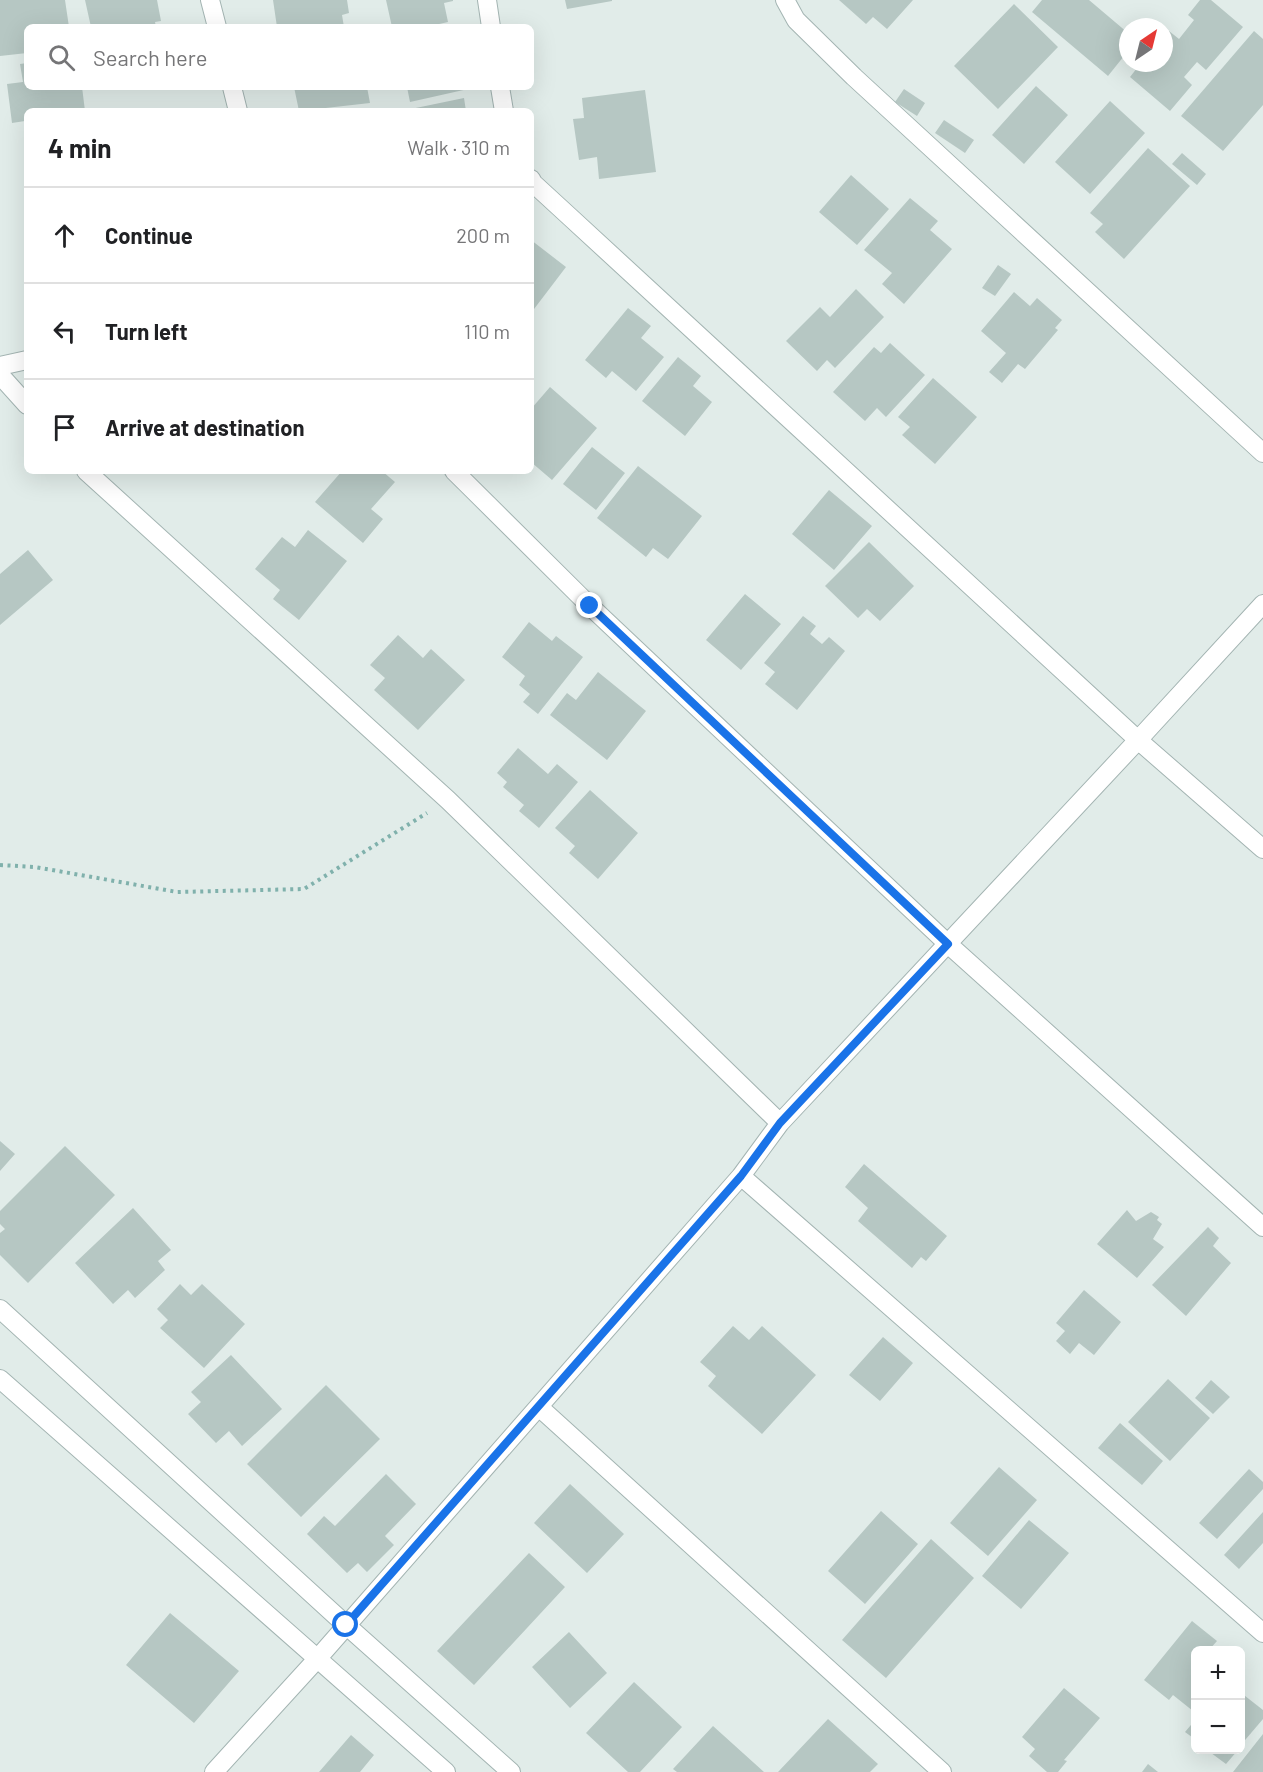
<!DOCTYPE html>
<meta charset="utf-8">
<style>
:root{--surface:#fff;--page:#f2f2f2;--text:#202124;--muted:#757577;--line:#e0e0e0}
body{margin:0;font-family:Barlow,sans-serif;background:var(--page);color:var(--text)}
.controls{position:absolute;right:18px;bottom:18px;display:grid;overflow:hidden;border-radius:9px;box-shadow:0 6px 24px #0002}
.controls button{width:54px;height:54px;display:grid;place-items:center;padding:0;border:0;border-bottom:2px solid var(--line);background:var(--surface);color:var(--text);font:30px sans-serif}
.compass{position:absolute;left:1119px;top:18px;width:54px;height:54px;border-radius:50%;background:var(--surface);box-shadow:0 6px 24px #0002;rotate:35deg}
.stop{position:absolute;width:18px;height:18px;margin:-14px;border:4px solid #1a73e8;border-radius:50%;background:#fff}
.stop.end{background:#1a73e8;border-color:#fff;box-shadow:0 2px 6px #0008}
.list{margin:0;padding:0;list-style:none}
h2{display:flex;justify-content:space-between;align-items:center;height:78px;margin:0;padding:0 24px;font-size:26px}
h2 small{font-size:20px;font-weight:400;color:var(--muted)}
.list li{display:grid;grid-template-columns:39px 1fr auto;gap:18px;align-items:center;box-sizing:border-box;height:96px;padding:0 24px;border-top:2px solid var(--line)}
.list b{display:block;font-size:22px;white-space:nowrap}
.list em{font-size:20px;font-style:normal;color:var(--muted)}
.icon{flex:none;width:33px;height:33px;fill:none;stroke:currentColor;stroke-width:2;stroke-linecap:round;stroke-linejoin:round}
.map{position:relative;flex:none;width:1263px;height:1772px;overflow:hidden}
.search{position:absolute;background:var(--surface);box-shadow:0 6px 24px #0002;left:24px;top:24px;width:510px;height:66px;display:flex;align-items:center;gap:15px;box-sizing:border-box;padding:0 21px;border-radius:9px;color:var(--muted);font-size:22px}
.panel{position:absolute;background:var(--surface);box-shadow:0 6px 24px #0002;left:24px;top:108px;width:510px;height:366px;border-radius:9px}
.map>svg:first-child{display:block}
.building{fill:#b6c7c3}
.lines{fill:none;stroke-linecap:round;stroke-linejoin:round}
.minor-casing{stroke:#a3b4b2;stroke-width:20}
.path{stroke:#80b1ac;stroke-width:4;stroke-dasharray:3 4.5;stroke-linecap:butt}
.minor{stroke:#fff;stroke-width:18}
.route{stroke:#1a73e8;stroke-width:8}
</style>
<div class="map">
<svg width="1263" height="1772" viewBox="0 0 1263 1772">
<rect width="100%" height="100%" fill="#e1ece9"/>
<!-- building -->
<path class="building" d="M0,0H65L69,27H27V53L0,56Z
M85,0H157L161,21L155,22L156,27H91Z
M273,0H347L349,13L342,15L344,27H277Z
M386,0H453V1L444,3L448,22L426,27H392Z
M565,0H612V1L567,9Z
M839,0H913L887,29L873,17L866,24Z
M1042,0H1089L1128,33V51L1108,76L1032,12Z
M1200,0H1211L1243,27L1206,70L1197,62L1184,77L1192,85L1170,111L1130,77L1141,63H1164V37L1169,31L1179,39L1194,20L1188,15Z
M1014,4L1058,47L998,109L954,66Z
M1254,31L1263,39V105L1223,151L1181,116Z
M27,63V87H82L85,111H27V128H26L25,121L12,123L7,84L23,82L20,64Z
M1036,86L1068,115L1024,164L992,135Z
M294,87H367L370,103L299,111Z
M407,87H467L468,89L410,102Z
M904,89L925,103L917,116L895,102Z
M645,90L656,172L599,179L597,157L579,160L573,119L584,118L582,98Z
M464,98L466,111H406V110Z
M1110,101L1145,133L1090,194L1055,162Z
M944,120L974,140L965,153L935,133Z
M1148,148L1190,186L1124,259L1095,232L1103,224L1090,213Z
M1182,153L1206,174L1197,185L1172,164Z
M851,175L889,209L857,245L819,212Z
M910,198L938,221L930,230L952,249L904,304L882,284L892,273L864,250Z
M531,240L566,267L531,313Z
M998,265L1011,274L995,296L982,288Z
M856,289L884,317L835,368L827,360L817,371L786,341L820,307L830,317Z
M1014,292L1030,306L1037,298L1062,320L1055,328L1058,330L1025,369L1018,364L1002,383L989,372L1006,353L981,331Z
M628,308L651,326L641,338L664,357L636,391L612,371L606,378L585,360Z
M890,343L925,375L886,417L877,408L865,421L833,392L874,347L881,353Z
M678,357L701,376L693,386L712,402L685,436L642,401Z
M933,378L977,417L935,464L902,435L910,427L898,417Z
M550,387L597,428L552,480L531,462V409Z
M592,447L625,473L596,510L563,484Z
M638,466L702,516L668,559L653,548L646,557L597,518Z
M342,471H382L395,482L371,509L383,519L363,543L315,502Z
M829,490L872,526L834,570L792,534Z
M308,530L347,561L299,620L273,599L280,590L255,569L282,537L295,547Z
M869,542L914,586L880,621L867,609L858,618L825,586Z
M28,550L53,580L0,625V574Z
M745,594L781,624L741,670L706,640Z
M803,616L816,626L810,634L822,644L829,637L845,651L797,710L765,684L775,672L764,663Z
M529,622L552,641L556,636L583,657L538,714L523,702L530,694L519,685L525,676L502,657Z
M398,635L423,658L431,649L465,680L418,730L374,690L385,678L370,665Z
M598,672L646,711L607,760L550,715L567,693L576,700Z
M518,748L548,774L557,764L578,782L539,828L519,811L524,805L503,787L507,782L497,773Z
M590,790L638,833L598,879L569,853L575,846L555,828Z
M0,1141L15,1154L0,1171Z
M65,1146L115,1195L28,1283L0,1255V1233L5,1229L0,1224V1211Z
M864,1164L947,1236L926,1261L921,1257L912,1268L858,1221L868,1208L845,1187Z
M133,1208L171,1250L158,1261L165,1270L135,1298L128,1290L113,1304L75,1263Z
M1127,1210L1136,1221L1151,1212L1159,1217L1157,1220L1162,1224L1153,1239L1164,1247L1137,1278L1097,1244Z
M1208,1227L1219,1238L1213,1246L1231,1263L1186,1316L1152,1285Z
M180,1284L191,1295L202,1284L245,1324L204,1368L160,1328L168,1320L157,1309Z
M1084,1290L1121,1322L1094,1355L1079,1343L1070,1354L1056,1341L1065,1331L1056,1323Z
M733,1326L749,1340L762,1326L816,1375L762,1434L708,1386L716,1376L700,1362Z
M883,1337L913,1363L880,1401L849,1375Z
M231,1355L282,1409L242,1446L229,1431L216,1443L188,1414L201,1402L191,1392Z
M1168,1379L1210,1418L1170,1461L1128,1422Z
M1211,1380L1230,1397L1213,1414L1195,1398Z
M326,1385L380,1439L301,1517L247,1464Z
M1120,1423L1163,1461L1142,1485L1098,1448Z
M999,1467L1037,1500L988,1556L950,1523Z
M1249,1469L1263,1482V1489L1217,1539L1199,1523Z
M386,1474L416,1504L385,1536L394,1545L367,1572L358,1563L347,1573L307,1534L324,1516L335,1526Z
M570,1484L624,1534L587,1573L534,1523Z
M881,1511L918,1544L865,1604L828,1571Z
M1263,1512V1543L1239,1569L1224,1555Z
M1029,1520L1069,1553L1021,1609L982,1576Z
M931,1539L974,1578L886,1678L842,1640Z
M529,1553L565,1587L474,1685L437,1651Z
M170,1613L239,1671L194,1723L126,1665Z
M1192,1621L1217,1641L1209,1650H1196V1709L1193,1711L1173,1695L1169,1700L1144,1680Z
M569,1632L607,1673L570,1708L532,1667Z
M634,1682L682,1727L640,1772H628L586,1733Z
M1064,1688L1100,1718L1064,1760L1067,1761L1058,1772H1047L1029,1756L1035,1749L1022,1737Z
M1240,1692L1263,1710V1719L1240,1746Z
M828,1719L878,1764L870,1772H778Z
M1196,1719V1740L1185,1732Z
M713,1726L764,1772H677L673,1769Z
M1263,1734V1772H1233Z
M351,1735L374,1755L360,1772H319Z
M1207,1750H1238L1226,1764Z
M1148,1764L1158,1772H1142Z"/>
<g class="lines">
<defs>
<path id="minor" d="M210,0L217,27
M487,0L491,27
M785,0L796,20L854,77L1263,453
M232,87L238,111
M500,87L504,111
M531,179L533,183L570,217L1138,740L1263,849
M0,366L27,360
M0,375L27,405
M86,471L448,800L780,1123
M454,471L590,606L948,944L1263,1227
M741,1176L1263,1633
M0,1309L346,1625L511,1772
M0,1379L446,1772
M539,1407L942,1772
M214,1772L318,1658L741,1176L780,1123L1138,740L1263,604"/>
</defs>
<!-- minor casing -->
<use href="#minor" class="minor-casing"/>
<!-- path -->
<path class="path" d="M0,865L35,867L177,892L304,889L427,813"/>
<!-- minor -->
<use href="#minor" class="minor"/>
</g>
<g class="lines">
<!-- route -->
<path class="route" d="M346,1625L741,1176L780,1123L948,944L590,606"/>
</g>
</svg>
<div class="controls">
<button>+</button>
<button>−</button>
</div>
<svg class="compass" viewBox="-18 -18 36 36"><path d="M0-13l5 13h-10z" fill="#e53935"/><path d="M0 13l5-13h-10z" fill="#757577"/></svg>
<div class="stop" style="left:346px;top:1625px"></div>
<div class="stop end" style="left:590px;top:606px"></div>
<div class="search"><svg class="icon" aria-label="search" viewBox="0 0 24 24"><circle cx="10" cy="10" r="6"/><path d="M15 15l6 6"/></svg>Search here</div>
<section class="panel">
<h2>4 min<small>Walk · 310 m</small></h2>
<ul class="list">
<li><svg class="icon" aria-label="ahead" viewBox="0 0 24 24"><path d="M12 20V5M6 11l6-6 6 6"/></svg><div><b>Continue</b></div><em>200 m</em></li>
<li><svg class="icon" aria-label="left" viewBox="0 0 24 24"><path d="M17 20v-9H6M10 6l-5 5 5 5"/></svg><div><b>Turn left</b></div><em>110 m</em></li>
<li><svg class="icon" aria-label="arrive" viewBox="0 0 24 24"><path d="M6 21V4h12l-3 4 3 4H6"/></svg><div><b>Arrive at destination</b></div></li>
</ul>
</section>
</div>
